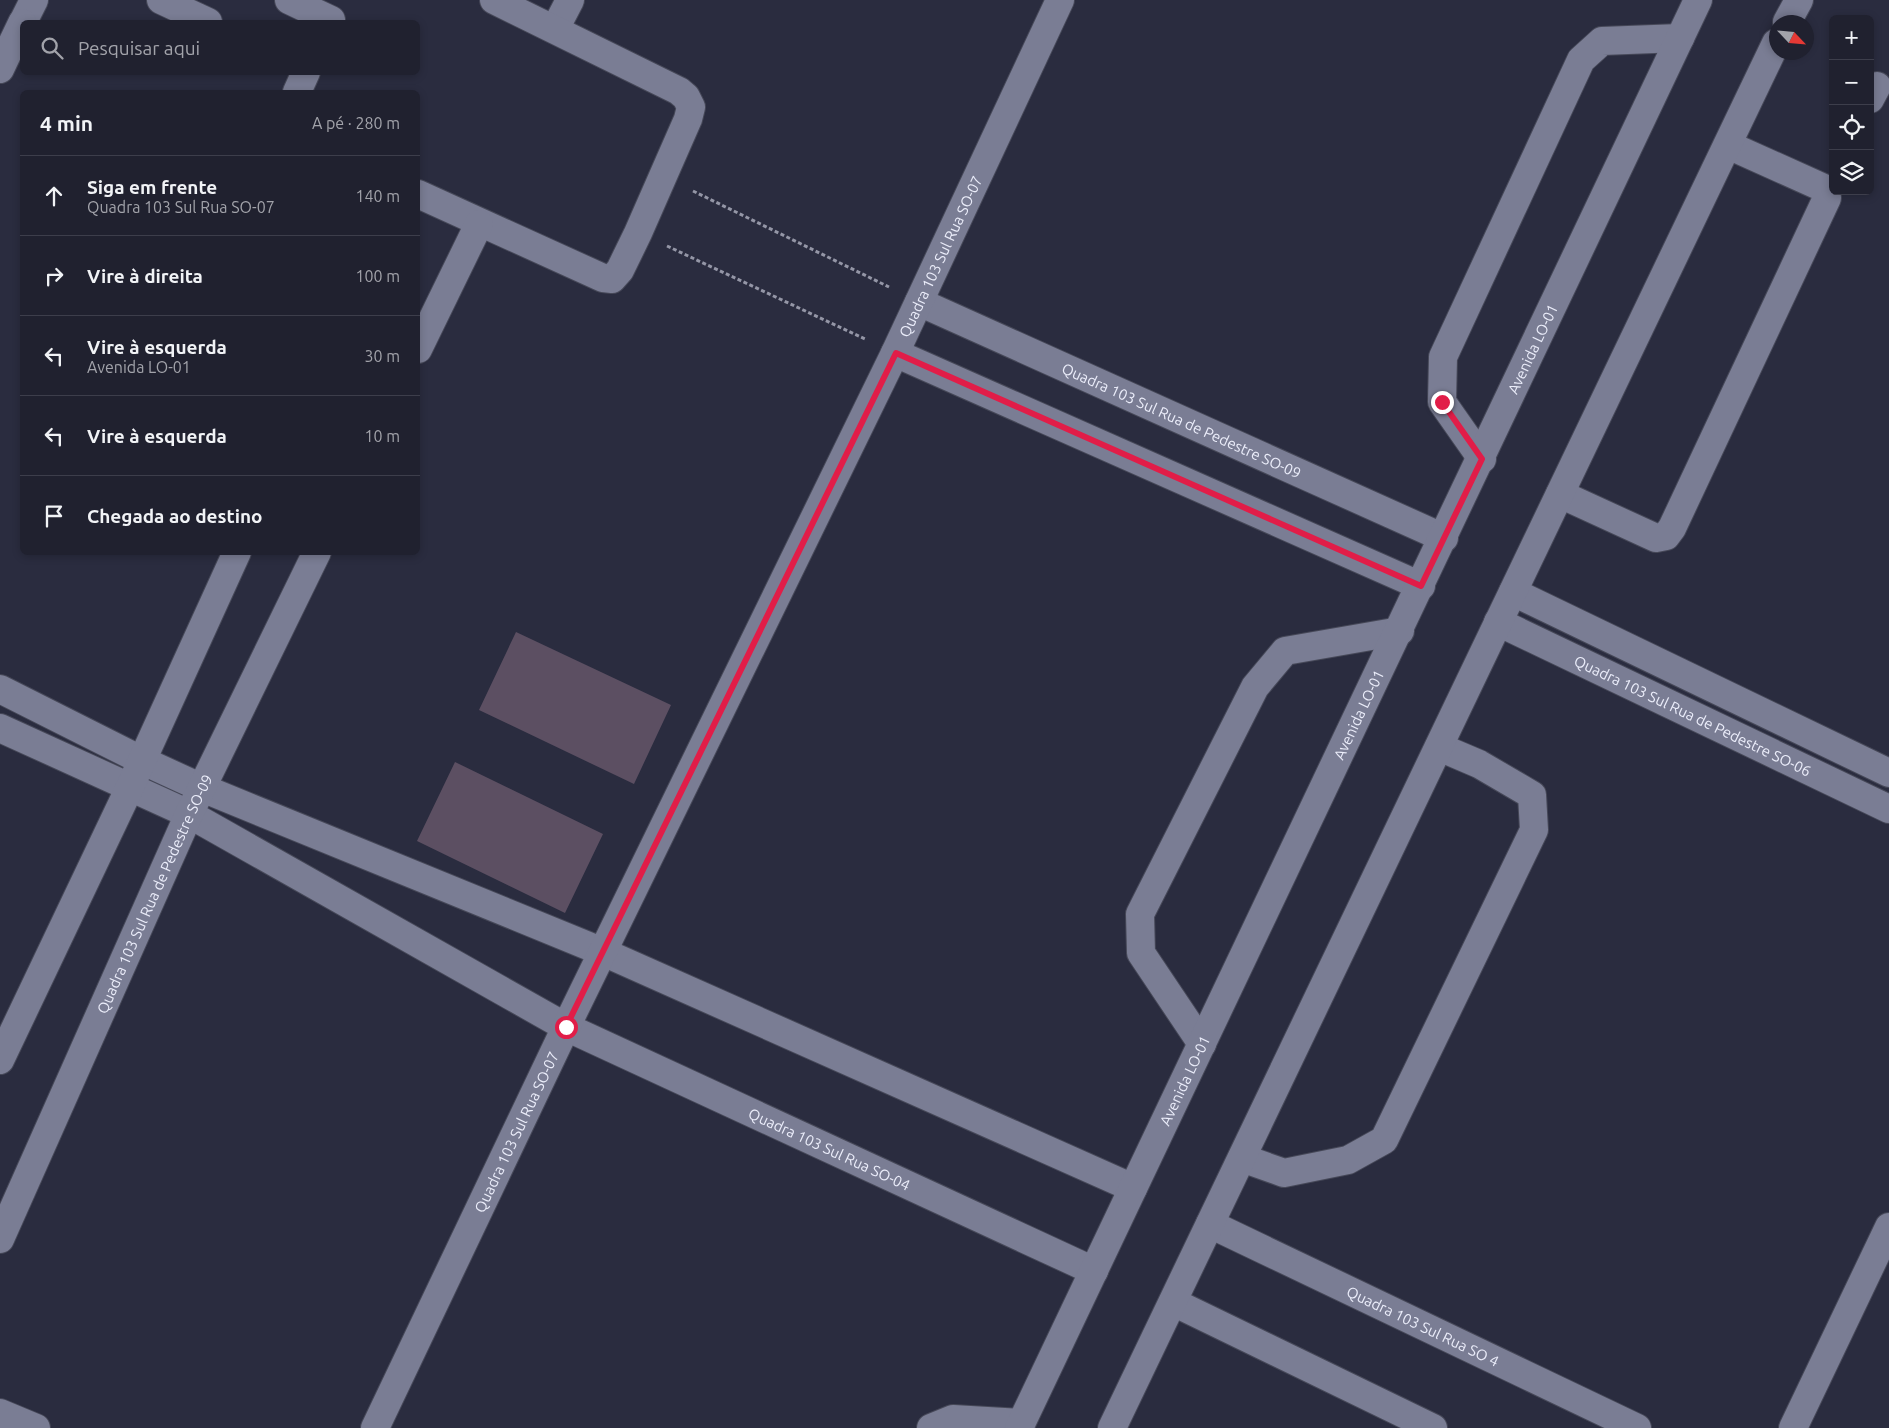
<!DOCTYPE html>
<html lang="pt">
<meta charset="utf-8">
<style>
:root{--surface:#20212f;--page:#282937;--text:#f1f3f6;--muted:#a2a3aa;--line:#3d3e4b}
body{margin:0;font-family:Ubuntu,sans-serif;background:var(--page);color:var(--text)}
.controls{position:absolute;right:15px;top:15px;display:grid;overflow:hidden;border-radius:8px;box-shadow:0 2px 8px #0003}
.controls button{width:45px;height:45px;display:grid;place-items:center;padding:0;border:0;border-bottom:1px solid var(--line);background:var(--surface);color:var(--text);font:25px sans-serif}
.compass{position:absolute;left:1769px;top:15px;width:45px;height:45px;border-radius:50%;background:var(--surface);box-shadow:0 2px 8px #0003;rotate:116deg}
.stop{position:absolute;width:15px;height:15px;margin:-11px;border:4px solid #e11d48;border-radius:50%;background:#fff}
.stop.end{background:#e11d48;border-color:#fff;box-shadow:0 1px 5px #0008}
.list{margin:0;padding:0;list-style:none}
h2{display:flex;justify-content:space-between;align-items:center;height:65px;margin:0;padding:0 20px;font-size:21px}
h2 small{font-size:16px;font-weight:400;color:var(--muted)}
.list li{display:grid;grid-template-columns:32px 1fr auto;gap:15px;align-items:center;box-sizing:border-box;height:80px;padding:0 20px;border-top:1px solid var(--line)}
.list b{display:block;font-size:19px;white-space:nowrap}
.list p{margin:0;font-size:16px;white-space:nowrap;color:var(--muted)}
.list em{font-size:16px;font-style:normal;color:var(--muted)}
.icon{flex:none;width:28px;height:28px;fill:none;stroke:currentColor;stroke-width:2;stroke-linecap:round;stroke-linejoin:round}
.map{position:relative;flex:none;width:1889px;height:1428px;overflow:hidden}
.search{position:absolute;background:var(--surface);box-shadow:0 2px 8px #0003;left:20px;top:20px;width:400px;height:55px;display:flex;align-items:center;gap:12px;box-sizing:border-box;padding:0 18px;border-radius:8px;color:var(--muted);font-size:19px}
.panel{position:absolute;background:var(--surface);box-shadow:0 2px 8px #0003;left:20px;top:90px;width:400px;height:465px;border-radius:8px}
.map>svg:first-child{display:block}
.building{fill:#5c4f62}
.lines{fill:none;stroke-linecap:round;stroke-linejoin:round}
.minor-casing{stroke:#464858;stroke-width:30}
.path{stroke:#9496a6;stroke-width:3;stroke-dasharray:4 2.5;stroke-linecap:butt}
.minor{stroke:#7a7d94;stroke-width:28}
.route{stroke:#e11d48;stroke-width:6}
.labels{text-anchor:middle;dominant-baseline:central;stroke-width:4;stroke-linejoin:round;paint-order:stroke}
.street-label{font-size:15px;fill:#ebedfa;stroke:#14151e}
</style>
<div class="map">
<svg width="1889" height="1428" viewBox="0 0 1889 1428">
<rect width="100%" height="100%" fill="#2a2c3f"/>
<!-- building -->
<path class="building" d="M516,632L671,705L634,784L479,710Z
M455,762L603,834L565,913L417,841Z"/>
<g class="lines">
<defs>
<g id="minor">
<path d="M161,0L208,22"/>
<path d="M289,0L331,20"/>
<path d="M23,22L34,0"/>
<path d="M1787,22L1799,0"/>
<path d="M555,29L570,0"/>
<path d="M0,69L22,23"/>
<path d="M297,92L306,72"/>
<path d="M1870,99L1877,86"/>
<path d="M418,194L603,278L612,279L620,270L638,233L688,119L691,107L686,97L679,91L494,0"/>
<path id="s1" d="M919,302L1444,538"/>
<path d="M418,349L479,224"/>
<path d="M895,353L1421,586"/>
<path d="M1482,459L1442,402L1443,357L1581,60L1602,41L1680,38"/>
<path d="M1560,494L1656,538L1666,536L1672,528L1827,198L1826,189L1728,145"/>
<path d="M1513,592L1889,773"/>
<path id="s2" d="M1498,622L1889,809"/>
<path d="M0,689L141,760L202,788L603,952L1133,1188"/>
<path id="s3" d="M0,728L189,814L566,1027L1094,1271"/>
<path d="M1202,1044L1141,953L1140,914L1255,687L1285,651L1400,631"/>
<path d="M0,1060L130,787L237,552"/>
<path d="M1242,1158L1284,1173L1348,1160L1384,1140L1534,830L1532,795L1479,764L1439,747"/>
<path id="s4" d="M1210,1224L1637,1428"/>
<path id="s5" d="M0,1239L189,814L317,552"/>
<path d="M1173,1302L1433,1428"/>
<path d="M0,1413L36,1428"/>
<path id="s6" d="M375,1428L566,1027L895,353L1060,0"/>
<path d="M931,1428L953,1419L1021,1423"/>
<path id="s7" d="M1019,1428L1698,0"/>
<path d="M1112,1428L1776,43"/>
<path d="M1793,1428L1889,1227"/>
</g>
</defs>
<!-- minor casing -->
<use href="#minor" class="minor-casing"/>
<!-- path -->
<path class="path" d="M693,191L889,287
M667,246L865,339"/>
<!-- minor -->
<use href="#minor" class="minor"/>
</g>
<g class="lines">
<!-- route -->
<path class="route" d="M566,1027L896,353L1421,586L1482,459L1442,402"/>
</g>
<g class="labels">
<!-- street labels -->
<g class="street-label">
<text stroke="none"><textPath href="#s6" startOffset="1301">Quadra 103 Sul Rua SO-07</textPath></text>
<text stroke="none"><textPath href="#s7" startOffset="1195">Avenida LO-01</textPath></text>
<text stroke="none"><textPath href="#s1" startOffset="288">Quadra 103 Sul Rua de Pedestre SO-09</textPath></text>
<text stroke="none"><textPath href="#s7" startOffset="790">Avenida LO-01</textPath></text>
<text stroke="none"><textPath href="#s2" startOffset="216">Quadra 103 Sul Rua de Pedestre SO-06</textPath></text>
<text stroke="none"><textPath href="#s5" startOffset="378">Quadra 103 Sul Rua de Pedestre SO-09</textPath></text>
<text stroke="none"><textPath href="#s7" startOffset="385">Avenida LO-01</textPath></text>
<text stroke="none"><textPath href="#s6" startOffset="328">Quadra 103 Sul Rua SO-07</textPath></text>
<text stroke="none"><textPath href="#s3" startOffset="931">Quadra 103 Sul Rua SO-04</textPath></text>
<text stroke="none"><textPath href="#s4" startOffset="236">Quadra 103 Sul Rua SO 4</textPath></text>
</g>
</g>
</svg>
<div class="controls">
<button>+</button>
<button>−</button>
<button><svg class="icon" aria-label="locate" viewBox="0 0 24 24"><circle cx="12" cy="12" r="6"/><path d="M12 2v4M12 18v4M2 12h4M18 12h4"/></svg></button>
<button><svg class="icon" aria-label="layers" viewBox="0 0 24 24"><path d="M12 4l9 5-9 5-9-5zM3 14l9 5 9-5"/></svg></button>
</div>
<svg class="compass" viewBox="-18 -18 36 36"><path d="M0-13l5 13h-10z" fill="#e53935"/><path d="M0 13l5-13h-10z" fill="#a2a3aa"/></svg>
<div class="stop" style="left:566px;top:1027px"></div>
<div class="stop end" style="left:1442px;top:402px"></div>
<div class="search"><svg class="icon" aria-label="search" viewBox="0 0 24 24"><circle cx="10" cy="10" r="6"/><path d="M15 15l6 6"/></svg>Pesquisar aqui</div>
<section class="panel">
<h2>4 min<small>A pé · 280 m</small></h2>
<ul class="list">
<li><svg class="icon" aria-label="ahead" viewBox="0 0 24 24"><path d="M12 20V5M6 11l6-6 6 6"/></svg><div><b>Siga em frente</b><p>Quadra 103 Sul Rua SO-07</p></div><em>140 m</em></li>
<li><svg class="icon" aria-label="right" viewBox="0 0 24 24"><path d="M7 20v-9h11M14 6l5 5-5 5"/></svg><div><b>Vire à direita</b></div><em>100 m</em></li>
<li><svg class="icon" aria-label="left" viewBox="0 0 24 24"><path d="M17 20v-9H6M10 6l-5 5 5 5"/></svg><div><b>Vire à esquerda</b><p>Avenida LO-01</p></div><em>30 m</em></li>
<li><svg class="icon" aria-label="left" viewBox="0 0 24 24"><path d="M17 20v-9H6M10 6l-5 5 5 5"/></svg><div><b>Vire à esquerda</b></div><em>10 m</em></li>
<li><svg class="icon" aria-label="arrive" viewBox="0 0 24 24"><path d="M6 21V4h12l-3 4 3 4H6"/></svg><div><b>Chegada ao destino</b></div></li>
</ul>
</section>
</div>
